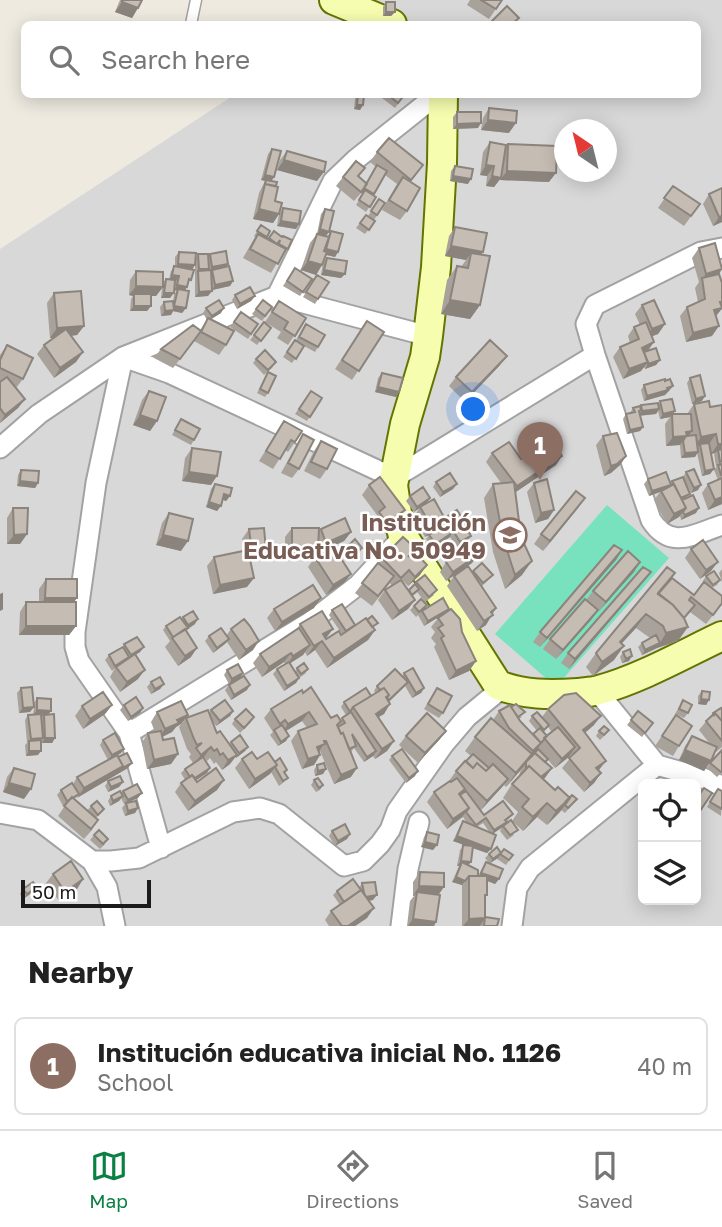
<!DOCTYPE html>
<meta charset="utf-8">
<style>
:root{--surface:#fff;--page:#f6f6f6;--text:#222;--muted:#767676;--line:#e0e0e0;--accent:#0b8043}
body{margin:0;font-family:"Golos Text",sans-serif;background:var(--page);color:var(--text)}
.controls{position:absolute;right:21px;bottom:21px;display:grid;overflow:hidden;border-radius:10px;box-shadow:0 4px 18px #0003}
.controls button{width:63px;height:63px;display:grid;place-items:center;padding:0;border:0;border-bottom:2px solid var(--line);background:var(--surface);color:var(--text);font:35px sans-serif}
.compass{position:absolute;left:554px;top:119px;width:63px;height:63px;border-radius:50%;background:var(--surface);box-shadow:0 4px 18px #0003;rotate:325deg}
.scale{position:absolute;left:21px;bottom:18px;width:130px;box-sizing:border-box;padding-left:7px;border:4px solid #1b1b1b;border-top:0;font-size:19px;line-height:24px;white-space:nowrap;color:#1b1b1b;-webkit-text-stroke:5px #fff;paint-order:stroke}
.you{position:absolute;left:474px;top:410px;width:24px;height:24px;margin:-18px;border:5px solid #fff;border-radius:50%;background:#1a73e8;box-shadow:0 0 0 10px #1a73e833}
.badge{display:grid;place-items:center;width:46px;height:46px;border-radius:50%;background:var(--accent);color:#fff;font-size:23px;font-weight:700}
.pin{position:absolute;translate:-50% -58px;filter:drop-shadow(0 2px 4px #0008)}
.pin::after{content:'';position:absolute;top:37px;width:24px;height:21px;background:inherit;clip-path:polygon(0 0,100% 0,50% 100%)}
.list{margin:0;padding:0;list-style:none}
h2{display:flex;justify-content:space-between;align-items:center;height:91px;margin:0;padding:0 28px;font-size:30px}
h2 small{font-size:23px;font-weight:400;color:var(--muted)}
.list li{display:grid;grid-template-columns:46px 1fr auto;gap:21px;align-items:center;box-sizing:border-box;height:98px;margin:0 14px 14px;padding:0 14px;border:2px solid var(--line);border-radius:10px}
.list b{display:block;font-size:26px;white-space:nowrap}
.list p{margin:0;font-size:23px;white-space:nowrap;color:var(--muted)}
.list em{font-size:23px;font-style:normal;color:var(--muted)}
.icon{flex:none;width:38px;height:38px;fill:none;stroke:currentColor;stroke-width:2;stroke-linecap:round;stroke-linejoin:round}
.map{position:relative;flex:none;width:722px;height:926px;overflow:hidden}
.search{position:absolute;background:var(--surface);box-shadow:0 4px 18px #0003;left:21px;right:21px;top:21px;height:77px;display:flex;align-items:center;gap:18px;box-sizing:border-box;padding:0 24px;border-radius:10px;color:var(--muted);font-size:26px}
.sheet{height:203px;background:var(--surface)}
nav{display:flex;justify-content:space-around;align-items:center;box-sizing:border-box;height:98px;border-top:2px solid var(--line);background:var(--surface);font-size:19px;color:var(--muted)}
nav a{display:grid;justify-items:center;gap:4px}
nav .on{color:var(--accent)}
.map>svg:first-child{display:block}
.residential{fill:#d9d8d8;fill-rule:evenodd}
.pitch{fill:#78e2be}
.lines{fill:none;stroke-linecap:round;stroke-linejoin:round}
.service-casing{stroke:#a2a2a2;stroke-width:13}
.minor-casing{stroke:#a2a2a2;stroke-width:23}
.secondary-casing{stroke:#637500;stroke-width:32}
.service{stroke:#fff;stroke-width:10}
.minor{stroke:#fff;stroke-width:19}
.secondary{stroke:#f6fdaf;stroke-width:28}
.wall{fill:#a9a29a;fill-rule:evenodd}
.shaded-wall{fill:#8a847d}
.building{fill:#c5bcb3;stroke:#8a847d;stroke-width:2}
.labels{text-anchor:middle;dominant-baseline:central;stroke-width:5;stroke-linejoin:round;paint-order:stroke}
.education-label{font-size:24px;font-weight:bold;fill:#785e54;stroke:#fff;text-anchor:end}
</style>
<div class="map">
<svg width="722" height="926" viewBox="0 0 722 926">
<rect width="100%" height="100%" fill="#eeeae0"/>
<!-- residential -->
<path class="residential" d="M377,0H722V926H0V249L234,95L698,94V24H339ZM564,130H606V172H564ZM643,784H696V900H643Z"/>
<!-- pitch -->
<path class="pitch" d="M607,505L669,558L556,687L495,634Z"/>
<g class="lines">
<defs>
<path id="service" d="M191,24L196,0"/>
<path id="minor" d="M722,248L701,252L595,305L586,324L595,355L651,520C671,551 694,534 722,525
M277,296L428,336
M0,448L39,414L123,357L277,296L333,181L355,160L438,94
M597,691L657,765L703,778L722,786
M129,733L79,661L75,647V632L96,483L123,357L169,373L394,478L595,355
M0,813L38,820L92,861L107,887L115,926
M161,848L129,733L310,622L358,585L398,542
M92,861H111L139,858L233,812L260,808L279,814L344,866L363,861L380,844L390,830L397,811L444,744L467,717L495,694L498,685
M401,926L408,869L419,822
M512,926L517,888L530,868L657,765"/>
<path id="secondary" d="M334,0L392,24
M443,94L442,163L436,267L428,336L425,357L405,424L393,485L397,513L403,536L498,685C525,695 549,695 578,693C585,692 592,692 599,690C640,679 684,654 722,636"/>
</defs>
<!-- service casing -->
<use href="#service" class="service-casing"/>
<!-- minor casing -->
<use href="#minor" class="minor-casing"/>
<!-- secondary casing -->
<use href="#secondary" class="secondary-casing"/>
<!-- service -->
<use href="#service" class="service"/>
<!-- minor -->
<use href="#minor" class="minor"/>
<!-- secondary -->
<use href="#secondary" class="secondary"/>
</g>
<!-- wall -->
<path class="wall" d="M120,0H142L132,18L115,12Z
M470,0H502L489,19L467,5Z
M386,2L395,12L391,16H383V7Z
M358,94L363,105L360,110L354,109L355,99Z
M385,94H405L395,108L382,98Z
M489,108L509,133L481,130L483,118Z
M457,112L478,128L453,129V117Z
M490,142L506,147L508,144L549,182L500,180V179L494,187L486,186L487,176L480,175L483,152Z
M272,149V181L276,186L275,201L280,213L283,208L299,224L296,229L277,226L279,214L273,223L253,219L259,193L265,181L261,180L268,154Z
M287,151L317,181L277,170L280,160Z
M377,152L416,175L410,182L407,211L400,220L382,210L397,184L385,175L373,195L376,197L366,212L356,205L363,194L361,193L354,201L336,186L343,177H359L366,183L376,167L370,162Z
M455,166L468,184L450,181L451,171Z
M673,186L700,204L684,226L658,208Z
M709,194L722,222L713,226L703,204Z
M379,199L385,203L374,220L375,221L365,234L356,228L366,215L368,216Z
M325,209L326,236L327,237L331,231L338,252L335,257L326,255L323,262L327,258L345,274L341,278L321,275L323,263L316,275L301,270L310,243L317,234L321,214Z
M261,225L270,231L266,238L268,239L274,231L288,249L284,254L283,253L271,273L243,258L255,237L254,236Z
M455,227L483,252L481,255L480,305L470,319L441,314L447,280L457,266L461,267L466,260L445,256L449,236Z
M699,248L719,274L720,311L716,316L712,336L686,342L680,316L687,307L698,302L695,288L699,282L692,258Z
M179,252L196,257L198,254L208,257L210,254L228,264L226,267L233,281L230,286L212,290L208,296L195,297V265L192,269L185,291L186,308L182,313L173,311L171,315L161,316L160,307L164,302H173L174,294L177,291L174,290L170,298H161L162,288L156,296H151V306L147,311H130L131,299L133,296L129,295L130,280L136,271L163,283L166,279H169L171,271L175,266V257Z
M295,268L312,279L300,296L283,286Z
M317,275L329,282L315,304L303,297Z
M54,293L84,326L77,335L71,336L83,352L76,362L54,378L37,354L44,345L53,338H50L47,303Z
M235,295L255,296L251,301L237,309L232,300Z
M263,300L272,307L262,321L252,314Z
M279,301L306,318L288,345L277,338L281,332L265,322Z
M642,305L665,324L658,334L652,336L648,351L660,360L656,365L645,369L644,367L641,371L623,379L613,357L620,347L630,343L628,336L634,327L640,325L635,314Z
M206,308L221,313L211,319L226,345L219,355L194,341L195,340L173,368L154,358L161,349L200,330L207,320L203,313Z
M241,312L258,324L248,339L230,327Z
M367,321L384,332L352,380L335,369Z
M306,324L318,347L315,352L304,346L292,363L283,357L295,340H296Z
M271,328L257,345L250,340L254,335Z
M7,345L23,379L16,388L25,399L18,408L0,423V355Z
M256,359L273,367L264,375L253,363Z
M500,365L465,402L449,386L456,377Z
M268,372V393L265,397L257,393Z
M382,373L399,392L396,397L375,392L378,378Z
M690,378L702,401L692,404L687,383Z
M665,381L673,386L669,391L665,395L644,401L641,390L644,385Z
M149,391L157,421L150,431L133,425L142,400Z
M311,391L322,398L307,421L295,414Z
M660,401L673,414H687L694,404L710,407L722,405V504L708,510L702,493L708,484L718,480L714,470L717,466L716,467L714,454L715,453L711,454L714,469L710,474L702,476L697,453L695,457L681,458L680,445L666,446L665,424L670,417L660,419L658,411L656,414L640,415L643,427L640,431L627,434L623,419L626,414L630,413L633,408L640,407L641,405L659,404Z
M181,419L194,440L191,445L172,435Z
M284,421L295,442L288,452L285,450L273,469L259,461Z
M303,434L299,469L292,478L281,473L297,444Z
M603,436L626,456L620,465L611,473L604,476L596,445Z
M321,441L327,469L320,479L304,471L314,451Z
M192,448L211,485L182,481L185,458Z
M492,453L521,459L556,465L515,492L522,575L505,589L493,552L484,498L493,484L501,483L486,462Z
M21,470L38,483L35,488L17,486L18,475Z
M686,472L698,490L691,493L684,479L687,498L696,513L681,520L680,516L667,524L654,500L660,492L649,496L644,484L648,479L670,483L672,481L683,477Z
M436,482L457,484L453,489L440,497L433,487Z
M534,483L554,510L548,519L535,523L527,492Z
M215,484L230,496L226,501L223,500L217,511L206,507L211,489Z
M369,485L398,519L380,532L372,521L377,515L362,495Z
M410,496L427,503L414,512L406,501Z
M585,498L543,551L534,544L541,534Z
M420,507L445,519L440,527L447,524L445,521L448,516L461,526L453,531L450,537L433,549L426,539L430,534L425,537L414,517Z
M13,508L27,534L20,544H7V518Z
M169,513L181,551L156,545L162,523Z
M292,528L318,532L321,529L351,532L344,541L333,546L351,574L344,583L326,595L308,567L315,557L329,548L320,552L318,549L312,558H285V537Z
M249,529L266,550L260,560L250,561L247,587L213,594L207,566L214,557L244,551L242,539Z
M454,532L467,541L457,547L450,537Z
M349,545L362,548L359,553L352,557L346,550Z
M691,549L711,571L700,579L685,558Z
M455,550L472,563L446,581L440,572L446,562L453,557L451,555Z
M622,550L616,560L540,647L533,642L540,632Z
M412,554L420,575L408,586L402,580L409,590L416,582L434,595L425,602L417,592L413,596L415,600L408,609L392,620L378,600L385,590L392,586L390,583L372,606L355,593L382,558Z
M482,563L493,575L482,586L492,614L486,625L477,631L447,586L454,576L472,572Z
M722,569V582L719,573Z
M634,572L599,611L596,609L598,610L591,620L556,659L543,649L550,639L586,600L593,591Z
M651,572L644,581L569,669L561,663L568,653Z
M706,576L720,580L717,585L712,588L722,604L706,624L690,612L684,619L678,641L657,648L642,655L638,647L642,643L650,638L636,628L621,644L614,660L593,676L586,667L596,653L672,578L694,595L704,583L703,581Z
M46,579L74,602L76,626L69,635H19L20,612L26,602H39V589Z
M427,605L423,609H449L446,613L462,632L476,661L469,671L449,680L434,647L436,644L431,638L435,632L431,627L439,617L424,626L418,615L420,613L416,617L410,610L414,606Z
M314,608L275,631L267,618L274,609Z
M332,610L355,625L373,628L375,630L368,640L327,668L315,650L307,656L305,652L303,655L290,663L295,671L297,668L308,669L305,674L299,678L296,683L284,691L273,674L277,669L285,664L284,662L262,677L253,663L260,654L297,629L300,624L333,629L325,639L342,634L329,615Z
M183,617L195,624L186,631L191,657L178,666L165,647L170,641L163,630L166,626L182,619Z
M231,629L253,650L239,660L227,642L213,653L205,641L209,636H226Z
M124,644L144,647L140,652L135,655L138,679L120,692L110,677L115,668L112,671L105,660L109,655L122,648Z
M623,652L629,661L622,663L620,657Z
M227,670L240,678L229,684L224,675Z
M404,673L424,688L421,693L412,698L405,686L389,702L384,714L378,717L394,741L387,751L375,759L373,756L364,762L354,748L351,752V777L334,784L320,751V755L314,765L302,769L291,741L298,731L307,728L302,721L286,731V741L278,746L270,735L273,732L264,718L271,709L303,693L331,718L340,721L346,715L341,707L344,702L371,696L376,693L374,691L377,686L402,676Z
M151,682L164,684L160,689L151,694L147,687Z
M229,685L247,690L231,700L225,690Z
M21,688L34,703L37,698L51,711L48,714L55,738L52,743H42L41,740L38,755L26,756L25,745L27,743L25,720L28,715H33L34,707L30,712L19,713L17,693Z
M437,688L443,713L439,718L424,709Z
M702,691L709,700L706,705L698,704V696Z
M683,700L688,713L684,718L675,714Z
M112,705L105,714L83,729L75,716L82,706Z
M124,705L143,708L140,713L128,721L120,710Z
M548,709L594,725L585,733L599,771L601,773L594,783L584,792L562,768L572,756L571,754L555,768L548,760L546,763L552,768L543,779L555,790L570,797L577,799L565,813L561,810L547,825L537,817L523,831L512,821L518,812L503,798L512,784L519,776L520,772L522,769L506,787L504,785L481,810L484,815L513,814L504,825L514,835L507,840L500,831L502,827L492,834L491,849L487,853L472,848L471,862L468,865L478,876L486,862L489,863L485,858L489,854L501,853L513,855L506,865L497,859L498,858L489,863L499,879L495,884L487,881V895L485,898V918L497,926H462V885L452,882L459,866H457L460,850L464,845L453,841L460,826L463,821L467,823L463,817L447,829L427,802L434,792L449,781L456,771L471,756L465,751L475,737L493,720L499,711L522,717L519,719L533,734L537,731L529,721L532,716L542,717ZM548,727L552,732L547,736L543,732ZM483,823L490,833L477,827Z
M211,710L233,711L230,716L216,726L211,719L216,731L229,744L231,742L248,747L245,751L236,758L235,757L230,764L222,770L216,762L214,764L210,758L207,761L204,757V758L210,768L207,773L196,780L197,782L224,780L217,790L188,811L175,792L181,783L185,780L181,773L185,769L193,763L189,757L191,754L187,749L179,727L186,718L209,713Z
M722,710V747L716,752L715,751L711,761L704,771L679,760L685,746L692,736L710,744L699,730L713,713Z
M638,711L653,723L642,737L627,725Z
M157,712L188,715L181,724L176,727L172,732L162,737L163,740L178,754L171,764L147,769L142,743L148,733L155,732L151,722Z
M676,715L679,746L673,756L655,746Z
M235,719L251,722L240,733L232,724Z
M446,731L439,740L418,763L399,745L406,736Z
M599,731L605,735L600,740L596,736Z
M103,740L124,749L121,753L117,756L128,768L77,797L74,799L87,811L91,806L104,809L96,818L92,830L84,839L58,816L66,804L63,806L57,795L61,790L73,784L77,777L108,760L100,745Z
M392,756L415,776L406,783L389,760Z
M242,759H257L275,762L287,770L285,774L284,782L279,786L271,772L249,789L235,768Z
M710,763L722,772L717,777L707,768Z
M317,765L326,769L323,774L315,776L314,770Z
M14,768L24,799L3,792L7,777Z
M314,780L323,785L320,790L316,792L311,785Z
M108,781L123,782L119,787L108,792L105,786Z
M718,789L722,791L721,816L707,807Z
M123,791L138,798L129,802L138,808L135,813L125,816L122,808L125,804H124L121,798L119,801L110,806L108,801L111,796L121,793Z
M332,831L350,834L347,839L335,846L329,836Z
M427,832L437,845L433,850L421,847L424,837Z
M94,835L105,844L100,849L90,840Z
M420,872L439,895L434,926H407L410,901L414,896H413V882Z
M53,874L83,879L77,889L59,901L46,883Z
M362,883L373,900L369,901L367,918L355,926H329L325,920L331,911L340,905L333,895L337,891L359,888Z
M23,889L33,892L23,899L20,894Z"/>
<!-- shaded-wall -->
<path class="shaded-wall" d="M122,2L138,8L132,18L115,12Z
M386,12H395L391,16H383Z
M366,94H382L380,98Z
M513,94H523L521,97L510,98Z
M357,105H363L360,110L354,109Z
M488,120L516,123L509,133L481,130Z
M481,123L478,128L453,129L457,124Z
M284,160L324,172L317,181L277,170Z
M486,165L494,166L487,176L480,175Z
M507,171L556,173L549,182L500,180Z
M265,175L274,177L271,182L261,180Z
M453,176L471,179L468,184L450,181Z
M492,176L501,178L494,187L486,186Z
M259,209L279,214L273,223L253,219Z
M722,216V222L713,226L719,217Z
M281,221L299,224L296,229L277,226Z
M320,229L329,232L326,236L317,234Z
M451,246L483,252L476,262L471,253L466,260L445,256Z
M326,249L338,252L335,257L323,254Z
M308,261L322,265L316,275L301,270Z
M178,264L195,265L192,270L175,269Z
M228,264L225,269L209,272L212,267Z
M722,269L716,279H702L706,274Z
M324,270L345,274L341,278L321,275Z
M172,275L179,276L176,281L169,280Z
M233,281L230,286L212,290L215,285Z
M177,285L187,287L184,292L174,290Z
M136,286L163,287L156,296H134V294L133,296L129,295Z
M212,291L208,296L195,297L199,292Z
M164,293H174L170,298H161Z
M255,296L251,301L237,309L240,304Z
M450,300L480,305L470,319L441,314Z
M720,302H722V309L720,311L715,317L707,320Z
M134,306H151L147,311H130Z
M174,306L186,308L182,313L173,311L171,315L161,316L165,311Z
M224,308L221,313L208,321L212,316Z
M665,324L658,334L645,339L652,329Z
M84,326L77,335L50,338L57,328Z
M719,326L712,336L686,342L693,333Z
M654,342L647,352L645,353L642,348Z
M83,352L76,362L54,378L60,368Z
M507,356L500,365L465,402L472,392Z
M660,360L656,365L645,369L648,364Z
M648,362L641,371L623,379L629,369Z
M673,386L665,395L644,401L647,396Z
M378,387L399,392L396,397L375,392Z
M705,396L702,401L692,404L696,399Z
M25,399L18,408L0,423L5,415Z
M659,409L656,414L638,416L642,411Z
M675,411L672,416V414L670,417L660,419L663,414Z
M140,415L157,421L150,431L133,425Z
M643,427L640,431L627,434L630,430Z
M692,431L685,441H683L680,445L666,446L673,437L686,432Z
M716,434L709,444L694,447L701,437Z
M718,444H722V452L718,450L715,453L711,454Z
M698,452L695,457L681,458L685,453Z
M562,456L556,465L510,496L517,486Z
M626,456L620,465L611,473L604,476L611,466Z
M714,469L710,474L702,476L705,471Z
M189,472L217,476L211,485L182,481Z
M20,481L38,483L35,488L17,486Z
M457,484L453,489L440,497L443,492Z
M671,485L660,492L649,496L652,491Z
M701,485L698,490L691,493L694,488Z
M224,494L230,496L226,501L221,499Z
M722,497V504L708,510L715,500Z
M430,498L427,503L414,512L417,507Z
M585,498L578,508L543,551L550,541Z
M209,502L221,506L217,511L206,507Z
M686,508L679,517L667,524L674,514Z
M699,508L696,513L681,520L685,515Z
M405,510L398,519L380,532L387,523Z
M554,510L548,519L535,523L541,513Z
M445,519L439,529L425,537L432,527Z
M351,532L344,541L320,552L326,543Z
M453,532L450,537L433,549L436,544Z
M27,534L20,544H7L14,535Z
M163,535L188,541L181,551L156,545Z
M471,536L467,541L457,547L460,542Z
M362,548L359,553L352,557L355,552Z
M292,549H318L312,558H285Z
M266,550L260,560L245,562L252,552Z
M622,550L616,560L540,647L547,638Z
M479,554L472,563L446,581L453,572Z
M532,561L522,575L505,589L515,575Z
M640,562L634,572L599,611L606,602Z
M718,562L711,571L700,579L706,570Z
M427,565L420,575L408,586L415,577Z
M651,572L644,581L569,669L575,659Z
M351,574L344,583L326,595L333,585Z
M254,578L247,587L213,594L220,585Z
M45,598H77L70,608H39Z
M321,598L314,608L275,631L282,622Z
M415,600L408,609L392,620L399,611Z
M695,605L674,631L688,627L678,641L657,648L642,655L645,650L660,643L666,633Z
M496,608L486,625L477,631L491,612Z
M449,609L445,613L424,626L428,621Z
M598,610L591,620L556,659L563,650Z
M646,614L636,628L610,656L620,642Z
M198,619L195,624L187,629L184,633L188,625Z
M26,626H76L69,635H19Z
M333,629L326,638L316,644L323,634Z
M375,630L368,640L327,668L334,658Z
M229,639L225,644L213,653L217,648Z
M259,641L253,650L239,660L246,650Z
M322,641L315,650L307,656L314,646Z
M310,645L303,655L286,666L293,656Z
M624,646L614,660L593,676L602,662Z
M144,647L140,652L128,660L131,655Z
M197,648L191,657L178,666L185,656Z
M291,653L284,662L262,677L269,667Z
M632,656L629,661L622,663L626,659Z
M476,661L469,671L449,680L456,671Z
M145,670L138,679L120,692L127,682Z
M243,673L240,678L229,684L232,679Z
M299,678L296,683L284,691L287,686Z
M408,682L404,687L385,705L389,700Z
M164,684L160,689L151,694L155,689Z
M250,685L247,690L231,700L234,695Z
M424,688L421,693L412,698L416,693Z
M701,699L709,700L706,705L698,704Z
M390,704L384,714L369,723L376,714Z
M112,705L105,714L83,729L90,719Z
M34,707L30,712L19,713L23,708Z
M143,708L140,713L128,721L131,717Z
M37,710L51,711L47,716L33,715Z
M233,711L230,716L216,726L220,721Z
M309,712L302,721L281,734L288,724Z
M188,715L181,724L176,727L172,732L158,739L165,729L177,720Z
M601,716L594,725L576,740L583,730Z
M446,731L439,740L418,763L425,753Z
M289,736L286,741L278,746L281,742Z
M45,738H55L52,743H42Z
M324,741H326L318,753L317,747Z
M394,741L387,751L375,759L382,749Z
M541,743L535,753L506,787L516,773L537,746Z
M211,747L204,757L194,764L201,755Z
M248,747L245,751L236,758L239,753Z
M575,747L569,757L555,768L562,759Z
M124,749L121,753L108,760L112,755Z
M685,750L711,761L704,771L679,760Z
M29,751H41L38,755L26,756Z
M376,751L373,756L364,762L367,757Z
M178,754L171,764L147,769L154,760Z
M237,755L230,764L222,770L228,760Z
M320,755L314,765L302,769L308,759Z
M606,761L599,770L589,777L596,768Z
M132,763L128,768L116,775L119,770Z
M277,765L270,774L249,789L255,779Z
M123,766L116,775L77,798L84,788Z
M210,768L207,773L189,785L192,780Z
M357,768L351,777L334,784L341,775Z
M552,768L545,778L530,790L537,781Z
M326,769L323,774L315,776L318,771Z
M418,771L415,776L406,783L409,778Z
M601,773L594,783L584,792L590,783Z
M508,779L501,788L481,810L487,801Z
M224,780L217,790L188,811L195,801Z
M123,782L119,787L108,792L111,787Z
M9,783L31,789L24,799L3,792Z
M142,793L138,798L124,804L128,800Z
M123,796L119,801L110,806L113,801Z
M570,798L560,812L547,825L556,811Z
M547,803L537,817L523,831L533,817Z
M138,808L135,813L125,816L128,811Z
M469,808L462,817L447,829L453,819Z
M507,822L503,827L491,835L494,830Z
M350,834L347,839L335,846L338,841Z
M457,836L491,849L487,853L453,841Z
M425,842L437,845L433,850L421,847Z
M501,853L498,858L489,864L493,859Z
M461,861L471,862L467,867L462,862L459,866H457Z
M481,873L499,879L495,884L478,877Z
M456,877L465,881L462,885L452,882Z
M83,879L77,889L59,901L65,892Z
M419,886L444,887L437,897L417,892L414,896H413Z
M37,887L33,892L23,899L27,894Z
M377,895L373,900L361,902L364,897Z
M374,908L367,918L355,926H348Z
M485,918L480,926H463L469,919Z
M413,919L436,922L434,926H408Z"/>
<!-- building -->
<path class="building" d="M122,0H142L138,8L122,2Z
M481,0H502L496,9Z
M386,2H395V12H386Z
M507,6L519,18L512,24H489Z
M358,94L364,95L363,105H357Z
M387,94H405L398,103Z
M489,108L517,111L516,123L488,120Z
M457,112H481V123L457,124Z
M389,138L423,165L411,180L377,152Z
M490,142L506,145L501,178L492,176L494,166L486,165Z
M508,144L557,146L556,173L507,171Z
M272,149L281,151L274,177L265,175Z
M287,151L326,162L324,172L284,160Z
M356,161L365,168L358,176L367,184L361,192L343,177Z
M377,165L387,171L374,194L364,188Z
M455,166L473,169L471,179L453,176Z
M403,177L420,188L407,211L389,200Z
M266,180L277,182L276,186L265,184V185Z
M265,184L278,187L275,201L282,203L279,214L259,209Z
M673,186L700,204L691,216L664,198Z
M722,188V216L719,217L709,194Z
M365,190L376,197L370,207L359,200Z
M379,199L385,203L377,215L371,211Z
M283,208L301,211L299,224L281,221Z
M325,209L334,211L329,232L320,229Z
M366,215L375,221L369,230L360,223Z
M261,225L270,231L267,237L257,231Z
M455,227L487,233L483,252L451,246Z
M274,231L282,237L283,236L292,240L288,249L279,244L280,240L277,244L269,238Z
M331,231L343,234L338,252L326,249Z
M258,234L286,249L278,264L250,249Z
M317,234L329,237L324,251L327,252L322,265L308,261Z
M715,243L722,269L706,274L699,248Z
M226,251L228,264L212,267L210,254Z
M179,252L196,253L195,265L178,264Z
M471,253L490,256L480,305L450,300L457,266L468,268Z
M198,254H208L209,269H199Z
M327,258L347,261L345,274L324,270Z
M174,266L194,270L191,280L189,279L187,287L177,285L179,276L172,275Z
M229,266L233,281L215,285L212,270Z
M295,268L312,279L303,292L287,281Z
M211,270L212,291L199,292L198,271Z
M136,271L163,272V287L136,286Z
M719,274L722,283V302H720L722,308L714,310L719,326L693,333L687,307L705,299L702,278Z
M317,275L329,282L318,299L306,292Z
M166,279L175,280L174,293H164Z
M250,287L255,296L240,304L235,295Z
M178,289L189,291L186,308L174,306Z
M81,291L84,326L57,328L54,293Z
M134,294H151V306H134Z
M219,300L224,308L212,316L206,308Z
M263,300L272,307L265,316L256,309Z
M654,300L665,324L652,329L642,305Z
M173,301L174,310L165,311L164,302Z
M279,301L306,318L295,336L284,329L288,322L272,312Z
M241,312L258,324L251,334L234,322Z
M208,318L234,331L226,345L201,332Z
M367,321L384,332L359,371L342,360Z
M264,322L271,328L261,341L254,335Z
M646,322L654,342L642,348L648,362L629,369L620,347L639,339L634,327Z
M306,324L325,335L318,347L299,337Z
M193,325L201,331L180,359L161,349Z
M66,329L83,352L60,368L44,345Z
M295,340L304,346L296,359L287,352Z
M490,340L507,356L472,392L456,377Z
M7,345L33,358L23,379L0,368V360Z
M656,348L660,360L648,364L644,352Z
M265,350L276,362L268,370L256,359Z
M268,372L276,376L268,393L260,389Z
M382,373L403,378L399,392L378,387Z
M700,375L705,396L696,399L690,378Z
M7,377L25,399L5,415L0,408V382Z
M665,379V381L670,379L673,386L667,388L668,390L647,396L644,385Z
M149,391L166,397L157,421L140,415Z
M311,391L322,398L310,417L299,409Z
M672,399L675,411L663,414L660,401Z
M709,401L710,407L722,405V444H718L716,434L701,437L694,404Z
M658,403L659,409L642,411L641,405Z
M640,406L641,410L639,411L643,427L630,430L626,414L635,412L633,408Z
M672,414H691L692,431L686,432L687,436L673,437Z
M181,419L200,429L194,440L175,430Z
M284,421L302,431L295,442L291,440L280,459L266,451Z
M617,433L626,456L617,464L611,466L603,436Z
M303,434L314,440L299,469L288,463Z
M696,435L698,452L685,453L683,441L686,436Z
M551,439L562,456L517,486L492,453L509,442L521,459Z
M321,441L337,449L327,469L311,462Z
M709,443L714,469L705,471L700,444Z
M192,448L221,452L217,476L189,472Z
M722,449V461L720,462L718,450Z
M722,464V475H721L718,465Z
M694,469L701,485L694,488L686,472Z
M21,470L39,471L38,483L20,481Z
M666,472L671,485L652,491L648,479Z
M450,473L457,484L443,492L436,482Z
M380,477L405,510L387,523L379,512L385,507L369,485Z
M683,477L690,494L681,498L672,481Z
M722,478V497L715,500L708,484Z
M547,479L554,510L541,513L534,483Z
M514,482L521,537L532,561L515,575L503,538L493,484Z
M215,484L232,488L230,496L224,494L221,506L209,502Z
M674,484L686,508L674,514L661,491Z
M423,487L430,498L417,507L410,496Z
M576,491L585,498L550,541L541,534Z
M693,495L699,508L685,515L683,512L686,508L682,500Z
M434,499L445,519L432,527L420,507Z
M13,508H28L27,534L14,535Z
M457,510L464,521L456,527L448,516Z
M169,513L193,519L188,541L163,535Z
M345,518L351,532L326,543L321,529Z
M446,523L453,532L436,544L429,535Z
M465,525L471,536L460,542L454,532Z
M264,528L266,550L252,552L249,529Z
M292,528H319L318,549H292Z
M403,537L416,549L408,557L415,552L427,565L415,577L409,570L401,578L382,558Z
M355,539L362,548L355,552L349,545Z
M703,540L718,562L706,570L691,549Z
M465,543L468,547L458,554L455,550Z
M472,544L479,554L453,572L446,562Z
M614,545L622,550L547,638L540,632Z
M333,546L351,574L333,585L315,557Z
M248,550L254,578L220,585L214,557Z
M628,551L640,562L606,602L593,591Z
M378,563L394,576L378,596L362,583Z
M482,563L493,575L483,583L473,571Z
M468,566L496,608L491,612L493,615L484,621L454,576Z
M643,567L651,572L575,659L568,653Z
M667,567L675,573L658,593L673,605L684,618L688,627L666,633L663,626L646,614L620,642L624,646L602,662L596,653Z
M714,571L720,580L713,585L706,576Z
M425,575L437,590L429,597L416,582Z
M672,578L694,595L704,582L722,596V603L713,615L691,597L689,600L695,605L684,618L673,605L658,594Z
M46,579H77V598H45Z
M401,580L415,600L399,611L385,590Z
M415,584L419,589L412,595L409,590Z
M313,585L321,598L282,622L274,609Z
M2,594V609L0,610V595Z
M443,598L449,609L428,621L422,611Z
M421,599L427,605L419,612L414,606Z
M585,599L598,610L563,650L550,639Z
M26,602H76V626H26Z
M342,604L355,625L346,631L332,610Z
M451,609L460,619L462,632L476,661L456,671L441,638L444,636L438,628L443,625L438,618Z
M193,611L198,619L188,625L183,617Z
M322,611L333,629L323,634L326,639L339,631L341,635L366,618L375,630L334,658L322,641L314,646L300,624Z
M372,616L378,623L372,627L367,620Z
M180,617L188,628L173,637L166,626Z
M244,619L250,626L259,641L246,650L231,629Z
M221,628L229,639L217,648L209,636Z
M299,628L310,645L293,656L291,653L269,667L260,654Z
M185,629L197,648L185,656L172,638Z
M656,635L660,643L645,650L642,643Z
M137,637L144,647L131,655L124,644Z
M123,647L129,657L115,666L109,655Z
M630,649L632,656L626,659L623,652Z
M135,654L145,670L127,682L116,667Z
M289,662L299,678L287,686L277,669Z
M304,663L308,669L301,674L297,668Z
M238,664L243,673L232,679L227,670Z
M413,668L424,688L416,693L404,673Z
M395,669L408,682L389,700L387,698L389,695L384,688L380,690L377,686Z
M244,676L250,685L234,695L229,685Z
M160,677L164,684L155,689L151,682Z
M32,687L34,707L23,708L21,688Z
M311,687L331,718L337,715L341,721L337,725L341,734L343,733L357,768L341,775L326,741H324L325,744L317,747L320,755L308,759L298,731L317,724L309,712L288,724L285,720L280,724L271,709L302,690L303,693Z
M366,688L371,696L353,707L350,712L344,702Z
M384,688L389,695L386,697L390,704L376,714L394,741L382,749L353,707Z
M437,688L452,696L443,713L428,704Z
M702,691L710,692L709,700L701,699Z
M103,692L112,705L90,719L82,706Z
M576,693L601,716L583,730L606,761L596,768L601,773L590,783L569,758L580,748L548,709L564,695Z
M136,697L143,708L131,717L124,705Z
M37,698L51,699V711L37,710Z
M225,700L233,711L220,721L211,710Z
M683,700L692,705L688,713L679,709Z
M181,701L188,715L177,720L179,723L165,729L157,712Z
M516,704L525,712L518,717L511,707Z
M510,705L520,721L541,743L533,751L509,728L499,711Z
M721,708L722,710V721L715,713L714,715L713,713Z
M246,709L254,717L244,728L235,719Z
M208,710L216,731L217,733L220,731L237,755L228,760L223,753L220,755L217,749L214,751L211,747L201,755L196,748L202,743L197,745L194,739L186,718Z
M638,711L653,723L645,733L631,720Z
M351,712L376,751L367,757L352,734L356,746L349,749L343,733L341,734L338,727L345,723L342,718Z
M537,712L549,725L544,730L532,716Z
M427,713L446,731L425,753L406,736Z
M715,713L722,721V741L706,721Z
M41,714L43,738L31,739L28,715Z
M54,714L55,738H45L44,715Z
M676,715L692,726L679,746L662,736Z
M491,718L532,754L516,773L475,737Z
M282,725L289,736L281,742L274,730Z
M604,726L609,730L604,735L599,731Z
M558,727L575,747L562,759L544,738Z
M540,728L547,736L541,743L533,734Z
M161,731L163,740L174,738L178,754L154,760L148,733Z
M115,733L124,749L112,755L103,740Z
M240,735L248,747L239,753L231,742Z
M692,736L717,747L711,761L685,750Z
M41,740V751H29V741Z
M402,749L418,771L409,778L392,756Z
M538,749L548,759L545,762L535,753Z
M722,750V771L721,772L710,763Z
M252,752L257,759L268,752L277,765L255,779L242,759Z
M127,753L132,763L119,770L123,766L118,757Z
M535,753L552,768L541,777L529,766L526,769V762Z
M473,754L489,768L486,771L477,763L473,768L466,761Z
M117,755L123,766L84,788L77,777Z
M203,757L210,768L195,778L192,775L190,777L185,769Z
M280,758L287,770L284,772L288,778L283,781L275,767L277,765L275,762Z
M465,761L473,768L477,763L486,771L493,764L508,779L487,801L456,771Z
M324,763L326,769L318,771L317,765Z
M529,766L555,790L558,787L570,798L556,811L547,803L533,817L522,807L529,799L512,784Z
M14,768L35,774L31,789L9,783Z
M216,768L224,780L195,801L181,783L192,775L197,782Z
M120,776L123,782L111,787L108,781Z
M318,778L323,785L319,788L314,780Z
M457,778L465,789L459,794L469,808L453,819L434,792L450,781L451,782Z
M72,783L79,794L67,801L61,790Z
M137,784L142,793L128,800L123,791Z
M704,788L712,793L696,817V799Z
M718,789L722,791V809L710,802Z
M120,791L123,796L113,801L111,796Z
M466,791L484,815L503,801L513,814L505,820L507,822L494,830L486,818L476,825L466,812L469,808L460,795Z
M572,795L577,799L568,808L565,805L570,798L565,802Z
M72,797L98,820L91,829L64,806Z
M97,801L104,809L98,815L91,806Z
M136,801L138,808L128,811L126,803Z
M511,820L518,830L510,835L503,826Z
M463,821L496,835L491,849L457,836Z
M345,824L350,834L338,841L332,831Z
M99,830L108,839L103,844L94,835Z
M427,832L439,835L437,845L425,842Z
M463,845L473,846L471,862L461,861Z
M497,847L501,853L504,849L513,855L509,860L500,854L501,853L493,859L489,854Z
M71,861L83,879L65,892L53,874Z
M462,862L478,870V876H469L465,881L456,877Z
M486,862L503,869L499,879L481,873Z
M420,872L444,873V887L419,886Z
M469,876H487V895H485V918L469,919Z
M353,879L361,890L344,902L337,891Z
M33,882L37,887L27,894L23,889Z
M375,882L377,895L366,897L364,893L362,883Z
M361,890L374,908L348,926H342L331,911Z
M417,892L440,895L436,922L413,919Z
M485,917L499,919L497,926H484Z"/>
<!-- icons -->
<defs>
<symbol id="school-ring" viewBox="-11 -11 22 22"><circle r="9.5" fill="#fff" stroke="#8d6e63" stroke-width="1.5"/><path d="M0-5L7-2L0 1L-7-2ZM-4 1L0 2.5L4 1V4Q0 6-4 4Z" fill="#8d6e63"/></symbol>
</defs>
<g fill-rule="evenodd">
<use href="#school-ring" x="491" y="516" width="38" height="38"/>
</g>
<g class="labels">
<!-- education labels -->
<g class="education-label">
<text x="486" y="521">Institución<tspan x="486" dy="28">Educativa No. 50949</tspan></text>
</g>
</g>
</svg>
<div class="controls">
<button><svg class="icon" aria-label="locate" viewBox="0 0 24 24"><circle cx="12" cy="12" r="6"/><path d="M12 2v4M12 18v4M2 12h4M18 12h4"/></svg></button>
<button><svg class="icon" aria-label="layers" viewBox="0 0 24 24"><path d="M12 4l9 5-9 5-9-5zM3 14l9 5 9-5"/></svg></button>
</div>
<svg class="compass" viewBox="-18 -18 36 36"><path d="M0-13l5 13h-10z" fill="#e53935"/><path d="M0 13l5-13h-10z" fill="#767676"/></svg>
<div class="scale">50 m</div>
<div class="you"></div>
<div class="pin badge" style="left:540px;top:480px;background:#8d6e63">1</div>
<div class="search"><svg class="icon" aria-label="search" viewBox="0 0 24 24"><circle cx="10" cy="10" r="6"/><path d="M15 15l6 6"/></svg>Search here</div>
</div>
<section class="sheet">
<h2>Nearby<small></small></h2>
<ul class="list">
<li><span class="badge" style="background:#8d6e63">1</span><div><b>Institución educativa inicial No. 1126</b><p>School</p></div><em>40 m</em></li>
</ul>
</section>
<nav>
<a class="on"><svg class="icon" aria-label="map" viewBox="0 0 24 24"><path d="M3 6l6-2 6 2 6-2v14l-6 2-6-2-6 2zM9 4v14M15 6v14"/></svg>Map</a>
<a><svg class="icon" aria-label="directions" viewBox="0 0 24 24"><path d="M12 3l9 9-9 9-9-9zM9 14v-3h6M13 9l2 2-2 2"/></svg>Directions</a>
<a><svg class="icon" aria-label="saved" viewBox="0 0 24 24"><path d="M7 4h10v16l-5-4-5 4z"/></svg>Saved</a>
</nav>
